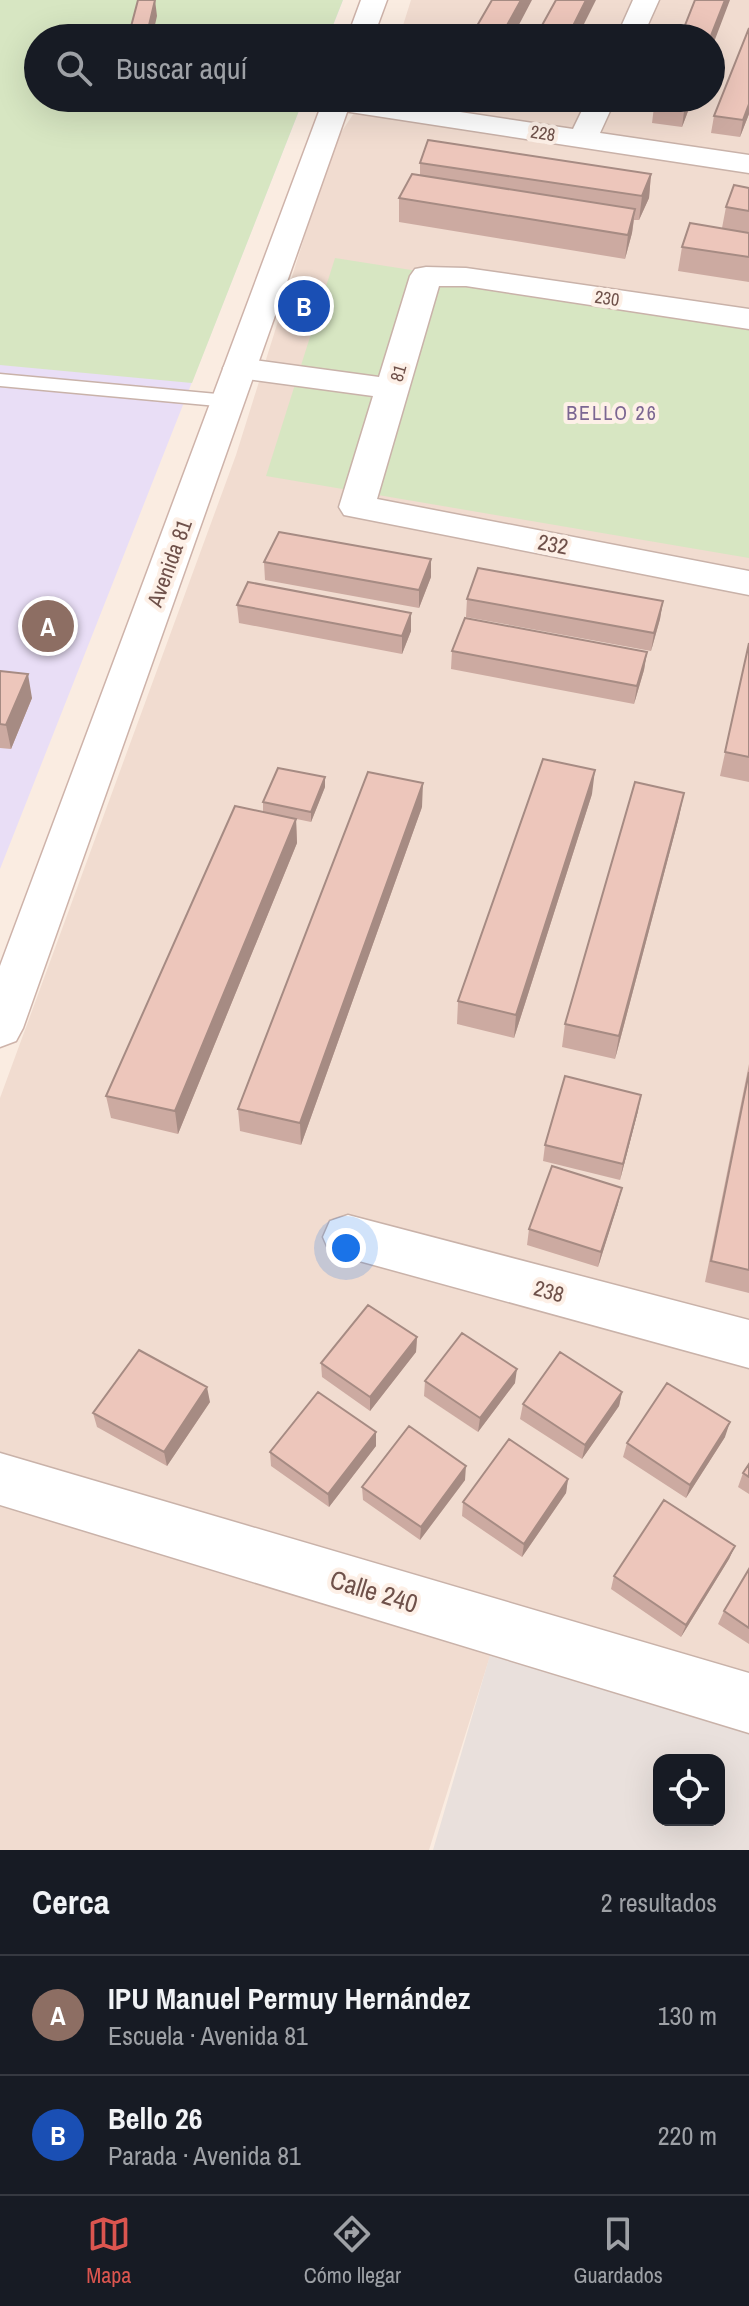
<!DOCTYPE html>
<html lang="es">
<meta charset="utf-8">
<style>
:root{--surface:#171b24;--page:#20242c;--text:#f1f3f6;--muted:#9ea1a6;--line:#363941;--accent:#db554f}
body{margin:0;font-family:"Archivo Narrow",sans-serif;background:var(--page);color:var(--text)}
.controls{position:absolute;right:24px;bottom:24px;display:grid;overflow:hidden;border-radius:16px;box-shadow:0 8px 32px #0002}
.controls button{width:72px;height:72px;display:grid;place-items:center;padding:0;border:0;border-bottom:2px solid var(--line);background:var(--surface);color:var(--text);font:40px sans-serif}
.you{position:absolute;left:346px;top:1248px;width:28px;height:28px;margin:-20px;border:6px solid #fff;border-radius:50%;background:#1a73e8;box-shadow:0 0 0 12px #1a73e833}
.badge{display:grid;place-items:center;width:52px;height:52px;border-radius:50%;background:var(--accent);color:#fff;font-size:26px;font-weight:700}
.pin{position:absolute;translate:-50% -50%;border:4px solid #fff;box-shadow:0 2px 8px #0006}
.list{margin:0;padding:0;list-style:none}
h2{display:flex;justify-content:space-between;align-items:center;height:104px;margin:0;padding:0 32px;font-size:34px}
h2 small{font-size:26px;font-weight:400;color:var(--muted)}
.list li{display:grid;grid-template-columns:52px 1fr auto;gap:24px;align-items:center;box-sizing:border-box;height:120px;padding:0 32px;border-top:2px solid var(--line)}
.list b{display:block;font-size:30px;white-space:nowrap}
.list p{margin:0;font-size:26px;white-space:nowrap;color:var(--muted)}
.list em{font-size:26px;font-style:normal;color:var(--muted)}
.icon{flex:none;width:44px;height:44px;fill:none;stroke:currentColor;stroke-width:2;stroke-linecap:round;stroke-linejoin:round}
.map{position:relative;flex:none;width:749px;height:1850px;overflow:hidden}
.search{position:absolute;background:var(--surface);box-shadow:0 8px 32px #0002;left:24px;right:24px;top:24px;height:88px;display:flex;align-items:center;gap:20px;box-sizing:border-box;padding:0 28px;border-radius:44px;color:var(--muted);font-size:30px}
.sheet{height:344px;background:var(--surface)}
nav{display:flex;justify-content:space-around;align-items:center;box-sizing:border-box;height:112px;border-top:2px solid var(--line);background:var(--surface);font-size:22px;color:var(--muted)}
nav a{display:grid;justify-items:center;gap:4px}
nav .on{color:var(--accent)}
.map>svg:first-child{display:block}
.residential{fill:#f1dcd0}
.industrial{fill:#e9e0dc;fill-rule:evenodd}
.education{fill:#e9def6}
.green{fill:#d7e6c2}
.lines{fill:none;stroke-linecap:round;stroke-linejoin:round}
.lane-casing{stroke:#c9b2a9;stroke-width:3}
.street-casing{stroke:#c9b2a9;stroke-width:3}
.secondary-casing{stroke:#ceb3aa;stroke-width:3}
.lane{fill:#fff;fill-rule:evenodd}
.street{fill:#fff;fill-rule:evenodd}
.secondary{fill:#fff;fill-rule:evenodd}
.wall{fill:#ccaaa1}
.shaded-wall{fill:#a68b83}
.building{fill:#edc6bb;stroke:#a68b83;stroke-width:2}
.labels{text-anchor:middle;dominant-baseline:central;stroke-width:8;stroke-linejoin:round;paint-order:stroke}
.far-street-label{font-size:18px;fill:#6f514a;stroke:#fdf0e7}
.far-neighbourhood-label{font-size:20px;letter-spacing:2px;fill:#7b6692;stroke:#fdf0e7}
.street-label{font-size:22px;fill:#6f514a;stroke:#fdf0e7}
.near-street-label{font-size:26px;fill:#6f514a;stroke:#fdf0e7}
</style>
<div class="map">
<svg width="749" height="1850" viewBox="0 0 749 1850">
<rect width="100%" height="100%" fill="#faece1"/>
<!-- residential -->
<path class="residential" d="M411,0H749V1683L503,1615L429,1850H0V1098L236,455L334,143L364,98H711V38H399Z"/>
<!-- industrial -->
<path class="industrial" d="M495,1638L749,1720V1850H433ZM659,1760H719V1820H659Z"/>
<!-- education -->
<path class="education" d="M0,0H343L328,38H38V98H304L0,869Z"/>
<!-- green -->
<path class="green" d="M0,0H343L328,38H38V98H304L192,383L0,365Z
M335,258L749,323V558L266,476Z"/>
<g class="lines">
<defs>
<path id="lane" d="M0,374L228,395L238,401L228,407L0,386Z"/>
<path id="street" d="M633,0H659L642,38H616Z
M326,98H367L573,129L588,98H616L600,133L749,155V173L337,110L327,108L323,102Z
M426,267L466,268L749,309V329L466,286H439L377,499L749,571V595L344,515L339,507L373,396L240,378L228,375L223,368L228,361L240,358L379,377L410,276L415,269Z
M348,1215L749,1320V1368L330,1253L323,1237L330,1221Z
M0,1453L749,1673V1733L0,1505Z"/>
<path id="secondary" d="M361,0H387L373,38H347Z
M324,98H352L23,1028L16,1041L0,1047V966Z"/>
</defs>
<!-- lane casing -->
<use href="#lane" class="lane-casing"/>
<!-- street casing -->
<use href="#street" class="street-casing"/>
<!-- secondary casing -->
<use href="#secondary" class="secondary-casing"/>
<!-- lane -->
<use href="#lane" class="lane"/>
<!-- street -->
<use href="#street" class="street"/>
<!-- secondary -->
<use href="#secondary" class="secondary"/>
</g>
<!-- wall -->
<path class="wall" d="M116,98H138L135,108H117Z
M693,98L682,127L652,123L655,99Z
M749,114L740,137L711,133L714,116Z
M420,163L651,174L649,198L639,220H634L632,233L625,259L399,222V198L420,175Z
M749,188V282L678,271L682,247L722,228L726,207Z
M431,559V577L419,608L265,580L264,562Z
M467,599L663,601L660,619L651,651L466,617Z
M237,605L411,613V631L402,654L239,623Z
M749,643V782L720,776Z
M452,651L647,652L644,670L634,704L451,669Z
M0,671L32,698L11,749L0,748Z
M325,787L311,822L263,812V802Z
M592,794L514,1038L457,1024L458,1001Z
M422,807L301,1145L240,1131L238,1109Z
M679,817L615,1059L562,1047L565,1024Z
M296,819L297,843L178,1134L111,1118L106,1096Z
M749,1064V1293L705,1282Z
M638,1111L620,1180L543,1161L545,1145Z
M618,1204L598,1267L527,1245L529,1229Z
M417,1337L416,1352L370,1411L322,1377L321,1363Z
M425,1381L515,1383L478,1432L424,1396Z
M622,1392L619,1406L582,1459L520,1419L523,1404Z
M210,1402L167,1466L97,1427L93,1413Z
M725,1437L686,1498L623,1457L627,1443Z
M376,1446L329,1507L271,1466L270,1452Z
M749,1464V1494L738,1487L743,1473Z
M568,1479L566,1493L522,1557L462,1516L463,1502Z
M465,1480L420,1540L363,1500L362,1487Z
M735,1546L729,1559L681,1637L611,1589L614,1576Z
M749,1569V1644L718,1624L724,1611Z"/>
<!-- shaded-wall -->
<path class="shaded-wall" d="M155,0L157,16L152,38H146Z
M521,0H532L512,38H500Z
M586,0H596L577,38H567Z
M725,0H730L711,50L710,38Z
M687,98H693L682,127L685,104Z
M749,104V114L740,137L743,120Z
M651,174L649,198L639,220L642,196Z
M635,209L632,233L625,259L628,235Z
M431,559V577L419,608V590Z
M663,601L660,619L651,651L654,633Z
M411,613V631L402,654V636Z
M647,652L644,670L634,704L637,686Z
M28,674L32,698L11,749L6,725Z
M595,770L592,794L514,1038L516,1015Z
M325,777V787L311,822V812Z
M423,783L422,807L301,1145L300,1123Z
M684,793L679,817L615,1059L619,1036Z
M296,819L297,843L178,1134L175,1111Z
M641,1095L638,1111L620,1180L623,1164Z
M622,1188L618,1204L598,1267L601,1252Z
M417,1337L416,1352L370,1411V1397Z
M517,1369L515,1383L478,1432L480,1418Z
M207,1387L210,1402L167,1466L164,1452Z
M622,1392L619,1406L582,1459L585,1445Z
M730,1422L725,1437L686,1498L690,1485Z
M376,1432V1446L329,1507L328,1494Z
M466,1466L465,1480L420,1540L421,1527Z
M568,1479L566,1493L522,1557L524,1544Z
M735,1546L729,1559L681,1637L686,1625Z"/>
<!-- building -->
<path class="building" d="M138,0H155L146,38H128Z
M492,0H521L500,38H470Z
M556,0H586L567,38H535Z
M695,0H725L710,38H680Z
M749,28V104L743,120L714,116Z
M655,98H687L685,104L655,99Z
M428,140L651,174L642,196L420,163Z
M412,174L635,209L628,235L399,198Z
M734,185L749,188V211L726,207Z
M690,223L749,233V257L682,247Z
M279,532L431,559L419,590L264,562Z
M478,568L663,601L654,633L467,599Z
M248,582L411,613L402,636L237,605Z
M465,618L647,652L637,686L452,651Z
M749,643V757L725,752Z
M0,671L28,674L6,725L0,724Z
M543,759L595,770L516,1015L458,1001Z
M278,768L325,777L311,812L263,802Z
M368,772L423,783L300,1123L238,1109Z
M635,782L684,793L619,1036L565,1024Z
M235,806L296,819L175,1111L106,1096Z
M749,1072V1270L711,1261Z
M565,1076L641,1095L623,1164L545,1145Z
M552,1166L622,1188L601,1252L529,1229Z
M368,1305L417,1337L370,1397L321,1363Z
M462,1333L517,1369L480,1418L425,1381Z
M139,1350L207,1387L164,1452L93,1413Z
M560,1352L622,1392L585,1445L523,1404Z
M667,1383L730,1422L690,1485L627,1443Z
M318,1392L376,1432L328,1494L270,1452Z
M409,1426L466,1466L421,1527L362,1487Z
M509,1439L568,1479L524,1544L463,1502Z
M749,1464V1477L743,1473Z
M664,1500L735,1546L686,1625L614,1576Z
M749,1569V1628L724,1611Z"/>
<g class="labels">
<!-- far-street labels -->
<g class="far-street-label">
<text transform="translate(543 133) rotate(9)">228</text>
<text transform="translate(607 298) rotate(8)">230</text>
<text transform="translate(398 373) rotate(-74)">81</text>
</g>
<!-- far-neighbourhood labels -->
<g class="far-neighbourhood-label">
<text x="612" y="412">BELLO 26</text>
</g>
<!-- street labels -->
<g class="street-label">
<text transform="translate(553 544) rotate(11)">232</text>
<text transform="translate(169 563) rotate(-70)">Avenida 81</text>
<text transform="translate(549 1291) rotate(15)">238</text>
</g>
<!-- near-street labels -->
<g class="near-street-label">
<text transform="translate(374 1591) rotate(17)">Calle 240</text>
</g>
</g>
</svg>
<div class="controls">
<button><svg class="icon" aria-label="locate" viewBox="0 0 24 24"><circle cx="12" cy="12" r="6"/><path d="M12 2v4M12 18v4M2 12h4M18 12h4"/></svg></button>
</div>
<div class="you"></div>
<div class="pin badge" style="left:48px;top:626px;background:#8d6e63">A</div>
<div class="pin badge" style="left:304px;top:306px;background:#1a4fb4">B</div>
<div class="search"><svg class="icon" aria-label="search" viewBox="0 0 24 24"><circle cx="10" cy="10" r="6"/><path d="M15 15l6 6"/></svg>Buscar aquí</div>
</div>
<section class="sheet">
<h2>Cerca<small>2 resultados</small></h2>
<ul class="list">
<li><span class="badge" style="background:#8d6e63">A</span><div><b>IPU Manuel Permuy Hernández</b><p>Escuela · Avenida 81</p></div><em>130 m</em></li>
<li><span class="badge" style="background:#1a4fb4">B</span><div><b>Bello 26</b><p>Parada · Avenida 81</p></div><em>220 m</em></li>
</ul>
</section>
<nav>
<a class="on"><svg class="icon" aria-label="map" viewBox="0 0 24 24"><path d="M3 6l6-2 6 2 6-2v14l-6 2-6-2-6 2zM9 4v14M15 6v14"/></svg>Mapa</a>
<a><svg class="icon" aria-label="directions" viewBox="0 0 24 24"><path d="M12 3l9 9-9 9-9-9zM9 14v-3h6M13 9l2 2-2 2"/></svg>Cómo llegar</a>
<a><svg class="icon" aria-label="saved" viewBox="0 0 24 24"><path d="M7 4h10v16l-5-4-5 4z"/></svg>Guardados</a>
</nav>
